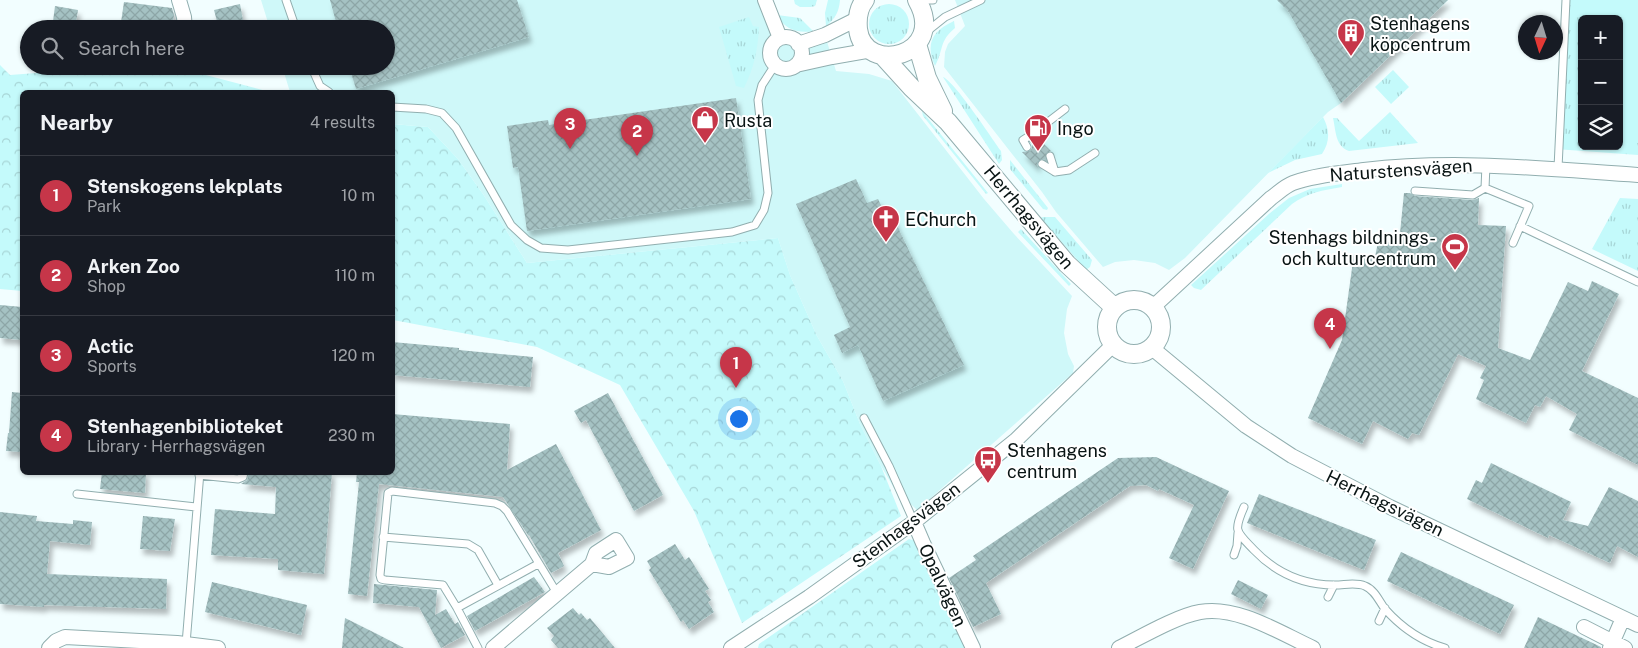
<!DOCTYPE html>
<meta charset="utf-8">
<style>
:root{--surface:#171b24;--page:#20242c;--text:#f1f3f6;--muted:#9ea1a6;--line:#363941;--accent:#c63649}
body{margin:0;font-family:"Public Sans",sans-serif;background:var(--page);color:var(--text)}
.controls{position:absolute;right:15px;top:15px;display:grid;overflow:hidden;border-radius:8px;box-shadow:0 1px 4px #0004}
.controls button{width:45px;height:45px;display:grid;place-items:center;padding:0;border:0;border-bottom:1px solid var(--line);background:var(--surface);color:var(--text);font:25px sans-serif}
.compass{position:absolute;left:1518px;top:15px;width:45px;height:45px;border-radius:50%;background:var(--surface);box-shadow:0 1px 4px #0004;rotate:184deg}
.you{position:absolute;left:738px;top:418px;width:18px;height:18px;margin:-12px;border:4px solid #fff;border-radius:50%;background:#1a73e8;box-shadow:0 0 0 8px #1a73e833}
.badge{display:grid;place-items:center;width:32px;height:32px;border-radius:50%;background:var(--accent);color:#fff;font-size:16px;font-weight:700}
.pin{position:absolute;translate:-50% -41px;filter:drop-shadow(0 1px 2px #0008)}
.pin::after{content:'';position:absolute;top:26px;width:18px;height:15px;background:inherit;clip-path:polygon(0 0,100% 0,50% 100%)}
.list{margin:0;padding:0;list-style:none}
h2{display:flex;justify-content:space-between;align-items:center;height:65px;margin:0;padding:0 20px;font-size:21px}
h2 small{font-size:16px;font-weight:400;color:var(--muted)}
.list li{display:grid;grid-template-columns:32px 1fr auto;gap:15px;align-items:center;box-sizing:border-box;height:80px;padding:0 20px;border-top:1px solid var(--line)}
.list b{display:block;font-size:19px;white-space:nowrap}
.list p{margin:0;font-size:16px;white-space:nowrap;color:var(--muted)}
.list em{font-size:16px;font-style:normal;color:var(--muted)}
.icon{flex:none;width:28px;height:28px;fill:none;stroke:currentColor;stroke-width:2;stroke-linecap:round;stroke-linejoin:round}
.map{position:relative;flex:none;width:1638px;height:648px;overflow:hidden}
.search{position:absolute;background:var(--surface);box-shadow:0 1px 4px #0004;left:20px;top:20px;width:375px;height:55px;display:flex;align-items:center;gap:12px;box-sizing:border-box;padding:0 18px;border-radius:28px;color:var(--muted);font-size:19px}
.panel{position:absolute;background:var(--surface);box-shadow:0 1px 4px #0004;left:20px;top:90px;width:375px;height:385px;border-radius:8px}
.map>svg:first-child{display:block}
.built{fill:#cff8f9}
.grass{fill:url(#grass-tufts);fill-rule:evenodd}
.forest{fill:url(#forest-crowns)}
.pitch{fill:#c4fafb}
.building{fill:url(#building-cross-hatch);filter:url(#shadow)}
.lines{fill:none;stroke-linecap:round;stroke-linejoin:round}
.service-casing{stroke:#91aeaf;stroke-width:9}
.minor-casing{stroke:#91aeaf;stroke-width:16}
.tertiary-casing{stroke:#91aeaf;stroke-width:20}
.service{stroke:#fff;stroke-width:7}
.minor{stroke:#fff;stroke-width:14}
.tertiary{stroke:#fff;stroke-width:18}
.labels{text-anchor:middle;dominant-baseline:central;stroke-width:4;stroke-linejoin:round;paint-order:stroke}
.poi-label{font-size:18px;fill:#091414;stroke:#fff;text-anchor:start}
.street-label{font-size:18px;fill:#091414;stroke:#fff}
</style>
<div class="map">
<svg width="1638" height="648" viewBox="0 0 1638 648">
<defs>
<pattern id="grass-tufts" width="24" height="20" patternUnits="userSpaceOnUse" patternTransform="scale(1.25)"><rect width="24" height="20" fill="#c4fafb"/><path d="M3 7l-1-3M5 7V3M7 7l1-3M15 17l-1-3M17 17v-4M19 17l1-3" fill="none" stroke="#a7d5d6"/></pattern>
<pattern id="forest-crowns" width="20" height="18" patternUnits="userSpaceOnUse" patternTransform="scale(1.25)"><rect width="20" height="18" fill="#c4fafb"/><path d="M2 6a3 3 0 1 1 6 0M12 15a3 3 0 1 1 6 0" fill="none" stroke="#a7d5d6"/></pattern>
<pattern id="building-cross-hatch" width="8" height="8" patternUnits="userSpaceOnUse" patternTransform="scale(1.25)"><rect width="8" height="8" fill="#a5c2c3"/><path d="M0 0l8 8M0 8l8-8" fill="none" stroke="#8da6a7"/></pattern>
<filter id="shadow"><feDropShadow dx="3" dy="5.5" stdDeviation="2.5" flood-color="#0004"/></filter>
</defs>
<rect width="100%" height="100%" fill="#f2feff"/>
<!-- built -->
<path class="built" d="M261,0H765L784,38L794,40L825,35L836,71L869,74L892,81L984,199L1014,234L1072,296L1067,309L1064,333L1068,354L1074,366L1073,373L917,510L894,488L881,466L860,424L843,381L817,336L790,275L778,238L527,263L483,194L458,159L428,127L393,124L392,92H290L282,66H386V29H270Z
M955,0H1448L1341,103L1328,112L1185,258L1169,270L1155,263L1134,260L1115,262L1103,267L1056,212L1042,192L944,67L945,52L948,44L965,26Z"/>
<!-- grass -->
<path class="grass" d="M794,0H817L815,6L811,7H800L795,4Z
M828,0H840C839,12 835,19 826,26L825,13Z
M1565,0H1638V155L1555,149ZM1582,19H1619V146H1582Z
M869 24a20 20 0 1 1 40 0a20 20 0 1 1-40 0Z
M777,15L800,18L813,31C798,34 784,29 777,15Z
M749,17L753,26L759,27C758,49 754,68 744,88L736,86L719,27Z
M954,21L955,28C939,41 944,49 935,66C925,44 932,31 954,21Z
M1393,70L1409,87L1391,104L1375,87Z
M943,77C955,82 991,137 1001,151L1002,160L999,164Z
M922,111L988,193L986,194L923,116Z
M1390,112L1418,143L1349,151C1335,146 1336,131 1333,118H1337L1359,141Z
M1323,117C1330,130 1330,142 1322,154L1295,160L1268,173Z
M1010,160L1048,208L1047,210L1043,209L1010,169Z
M1342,184V187C1323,190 1307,193 1292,204L1201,290L1194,288L1191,285L1270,213L1289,198L1310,189Z
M1620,198L1638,199V271L1592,249Z
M1043,217H1055L1092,260L1090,267L1086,270L1041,218Z
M1021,229L1071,284L1069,286L1018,232Z"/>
<!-- forest -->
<path class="forest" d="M0,65L10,75L128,66L202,74L270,92H22V291L0,289Z
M392,124L428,127L458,159L483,194L527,263L778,238L790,275L817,336L843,381L860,424L881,466L901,516L742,623L694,511L620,385L537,347L393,320Z
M909,539L923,543L973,648H758L759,644Z"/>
<!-- pitch -->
<path class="pitch" d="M1590,0H1638V143L1619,142V19H1589Z"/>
<!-- building -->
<path class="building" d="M330,0H517L529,37L356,89L349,66H386V29H338Z
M1277,0H1448L1341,103L1288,11Z
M124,2L172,8L174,15L172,29H120Z
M240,4L244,26L232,29H219L214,10Z
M55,6L78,10L75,29H52Z
M736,98L751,199L527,231L518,167L513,168L507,126L548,120L549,125Z
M1039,139L1051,151L1046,153V160L1042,159L1038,161L1037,164L1038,168L1022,152L1030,151L1032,148V145L1037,144Z
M856,179L867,203L878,199L885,213L890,211L964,365L883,401L858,345L842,353L834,335L850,327L796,204Z
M1404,193H1410L1415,196L1473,200L1479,198L1478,225L1506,226L1498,348L1530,360L1568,282L1588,291L1592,281L1619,294L1582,371L1638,398V465L1569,430L1577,414L1546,396L1540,407L1535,405L1526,423L1476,399L1484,380L1480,378L1486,366L1458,354L1419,435L1412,433L1408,439L1373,421L1362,444L1308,418L1342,340L1354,254L1375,257L1378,242L1399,243Z
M0,305L22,307V340L0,338Z
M392,342L459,348V350L533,357L530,387L392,375Z
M12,392L22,393V452L6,451L8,433H9Z
M608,393L663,495L634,511L586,420L581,423L574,411Z
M392,414L510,424L507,470L556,444L601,530L558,553L564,566L551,573L529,535H528L503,497L379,484L367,596L348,594L359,482H356L357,472H392Z
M1156,457L1229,491L1193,569L1169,558L1194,505L1159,489L1158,491L1146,485L1130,486L986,583L1001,614L973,627L949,578L976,560L973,556L1118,458Z
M1491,463L1571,502L1563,520L1588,526L1609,487L1638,501V557L1617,546L1610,563L1549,535L1548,538L1467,499L1476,480L1482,483Z
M102,472H146L145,493L100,489Z
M249,472H332L324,574L278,570V559L211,555L215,509L275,514L276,487L241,484L247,480Z
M1259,494L1376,540L1364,570L1247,523Z
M0,512L37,516L36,521L73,524V520L92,522L90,545L50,541L47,574L167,579L166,609L44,605V607L0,604Z
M143,516L175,519L170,551L140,549Z
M675,544L685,560L689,557L709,589L705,591L711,600L708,602L714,612L689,629L683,620L681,622L649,570L651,568L647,561Z
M1401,552L1514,605L1500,634L1387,581Z
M534,577L545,592L475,631L467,616Z
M1238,580L1268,595L1261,609L1231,594Z
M212,582L307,605L301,635L205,612Z
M374,584L437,590L435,615L446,609L455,624L458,622L465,635L441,648L419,607L373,603Z
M573,608L579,615L581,613L587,620L590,618L615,648H558L551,640L554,636L547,628Z
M1538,617L1601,647V648H1524Z
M345,618L379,635L404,648H342Z"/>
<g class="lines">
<defs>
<path id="service" d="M286,0L296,29
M918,0H933
M925,33L945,17L981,0
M311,66L320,86L329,92
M392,107L426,109L442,113L456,128L511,225L527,240L541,248L568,250L732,232L755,225L764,210L768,193L758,100L762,85L775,65
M1034,140L1031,135L1065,109
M1027,147L1023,140L1031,135
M1050,156L1055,172L1069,170L1095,153
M1042,164L1055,172
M1558,168L1566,0
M1485,188L1529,206L1513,243
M1485,188L1486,165
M1415,191L1473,195L1485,188
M1520,226L1638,282
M864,418L889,466L914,522
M199,475L238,479L243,477L244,472
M77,494L196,507
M1244,507C1233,532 1236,531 1254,550C1276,573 1302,585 1335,585C1345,585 1356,582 1365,586C1375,590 1379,601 1385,609C1402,628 1420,641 1445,648
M383,537L468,544L478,550L498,585
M1234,555L1237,546L1238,533
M1328,597L1334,585
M457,608L538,564
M1379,621L1385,608
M186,644L200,472
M478,648L457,608L443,585L385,580L381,579L380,575L388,493L392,491L495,503L502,506L507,511L557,593"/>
<path id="minor" d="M179,0L184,17L185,29
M765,0L780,38
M770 53a16 16 0 1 1 32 0a16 16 0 1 1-32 0Z
M798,44L825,35L857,19
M796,65L832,57L872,50
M1153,307L1271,198C1278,193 1285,186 1293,183C1315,175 1341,173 1364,170C1456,159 1546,169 1638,175
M1152,348L1246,426L1292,456L1390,507L1638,625
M914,522L923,543L973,648
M1584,627L1625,648
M49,648L56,641L65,637L177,643L218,648
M493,648L592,564L596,553L616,540L627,558L609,567L592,564
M731,648L809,597L914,522L1016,440L1113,345
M1119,648C1141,637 1177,616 1200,612C1237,605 1280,633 1313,648
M1610,648L1623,618"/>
<path id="tertiary" d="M865,0C858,8 857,18 858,29C864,77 949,56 917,0
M917,44L927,78L943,111
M882,55L912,88L948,122L1067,264L1115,308
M1107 327a27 27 0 1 1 54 0a27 27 0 1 1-54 0Z"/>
</defs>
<!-- service casing -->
<use href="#service" class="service-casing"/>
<!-- minor casing -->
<use href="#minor" class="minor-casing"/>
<!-- tertiary casing -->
<use href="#tertiary" class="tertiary-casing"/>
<!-- service -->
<use href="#service" class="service"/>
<!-- minor -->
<use href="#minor" class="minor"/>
<!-- tertiary -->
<use href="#tertiary" class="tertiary"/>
</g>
<!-- icons -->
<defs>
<symbol id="building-pin" viewBox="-11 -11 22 30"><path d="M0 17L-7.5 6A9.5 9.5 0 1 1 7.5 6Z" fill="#c63649" stroke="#fff"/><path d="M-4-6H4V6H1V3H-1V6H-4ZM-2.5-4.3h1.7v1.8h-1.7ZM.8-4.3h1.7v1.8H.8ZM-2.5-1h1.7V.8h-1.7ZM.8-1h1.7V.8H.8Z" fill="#fff"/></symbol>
<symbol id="shop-pin" viewBox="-11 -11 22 30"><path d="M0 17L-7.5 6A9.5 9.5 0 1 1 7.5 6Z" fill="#c63649" stroke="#fff"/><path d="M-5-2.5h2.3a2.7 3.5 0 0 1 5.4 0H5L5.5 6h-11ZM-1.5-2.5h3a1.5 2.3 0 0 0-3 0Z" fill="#fff"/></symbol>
<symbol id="fuel-pin" viewBox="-11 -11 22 30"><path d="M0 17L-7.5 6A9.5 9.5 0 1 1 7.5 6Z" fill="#c63649" stroke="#fff"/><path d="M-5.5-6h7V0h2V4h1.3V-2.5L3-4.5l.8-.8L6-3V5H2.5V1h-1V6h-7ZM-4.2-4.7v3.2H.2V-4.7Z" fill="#fff"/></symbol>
<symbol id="church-pin" viewBox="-11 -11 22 30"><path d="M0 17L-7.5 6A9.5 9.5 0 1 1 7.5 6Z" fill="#c63649" stroke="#fff"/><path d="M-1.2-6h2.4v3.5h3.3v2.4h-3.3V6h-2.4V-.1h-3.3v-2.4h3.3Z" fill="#fff"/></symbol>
<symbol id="stadium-pin" viewBox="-11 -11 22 30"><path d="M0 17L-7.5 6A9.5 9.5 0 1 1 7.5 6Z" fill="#c63649" stroke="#fff"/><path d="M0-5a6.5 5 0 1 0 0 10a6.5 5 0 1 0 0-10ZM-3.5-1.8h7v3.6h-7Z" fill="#fff"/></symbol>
<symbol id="bus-pin" viewBox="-11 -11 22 30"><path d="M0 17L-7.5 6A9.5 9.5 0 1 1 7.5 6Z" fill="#c63649" stroke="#fff"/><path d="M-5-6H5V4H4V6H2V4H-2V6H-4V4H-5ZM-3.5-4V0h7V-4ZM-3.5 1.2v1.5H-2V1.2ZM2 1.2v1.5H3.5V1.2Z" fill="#fff"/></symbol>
</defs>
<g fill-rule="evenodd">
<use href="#building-pin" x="1335" y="17" width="32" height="43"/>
<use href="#shop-pin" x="689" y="104" width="32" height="43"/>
<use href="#fuel-pin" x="1022" y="112" width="32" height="43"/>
<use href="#church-pin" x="870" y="203" width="32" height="43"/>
<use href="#stadium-pin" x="1439" y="231" width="32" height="43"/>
<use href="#bus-pin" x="972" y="444" width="32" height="43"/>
</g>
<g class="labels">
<!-- poi labels -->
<g class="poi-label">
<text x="1370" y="23">Stenhagens<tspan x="1370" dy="21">köpcentrum</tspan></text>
<text x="724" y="120">Rusta</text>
<text x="1057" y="128">Ingo</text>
<text x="905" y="219">EChurch</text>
<text x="1436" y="237" text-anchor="end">Stenhags bildnings-<tspan x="1436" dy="21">och kulturcentrum</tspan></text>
<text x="1007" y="450">Stenhagens<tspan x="1007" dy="21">centrum</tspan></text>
</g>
<!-- street labels -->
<g class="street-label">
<text transform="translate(1401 170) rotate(-4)">Naturstensvägen</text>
<text transform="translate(1029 217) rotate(50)">Herrhagsvägen</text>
<text transform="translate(1385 503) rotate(26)">Herrhagsvägen</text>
<text transform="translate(906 525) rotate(-37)">Stenhagsvägen</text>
<text transform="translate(943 585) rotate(65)">Opalvägen</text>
</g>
</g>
</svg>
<div class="controls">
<button>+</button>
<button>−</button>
<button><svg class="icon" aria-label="layers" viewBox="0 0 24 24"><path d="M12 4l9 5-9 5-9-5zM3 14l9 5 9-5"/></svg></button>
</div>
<svg class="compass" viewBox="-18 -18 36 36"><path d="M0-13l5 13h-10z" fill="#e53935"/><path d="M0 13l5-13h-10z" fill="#9ea1a6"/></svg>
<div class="you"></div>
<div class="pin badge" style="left:736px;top:388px">1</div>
<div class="pin badge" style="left:637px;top:156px">2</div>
<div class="pin badge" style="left:570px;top:149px">3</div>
<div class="pin badge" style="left:1330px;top:349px">4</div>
<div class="search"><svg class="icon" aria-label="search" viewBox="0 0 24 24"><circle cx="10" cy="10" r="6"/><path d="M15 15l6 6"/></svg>Search here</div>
<section class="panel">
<h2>Nearby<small>4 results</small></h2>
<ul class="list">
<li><span class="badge">1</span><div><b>Stenskogens lekplats</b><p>Park</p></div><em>10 m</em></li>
<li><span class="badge">2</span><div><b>Arken Zoo</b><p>Shop</p></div><em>110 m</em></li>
<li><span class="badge">3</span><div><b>Actic</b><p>Sports</p></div><em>120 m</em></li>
<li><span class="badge">4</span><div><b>Stenhagenbiblioteket</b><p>Library · Herrhagsvägen</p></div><em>230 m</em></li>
</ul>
</section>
</div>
